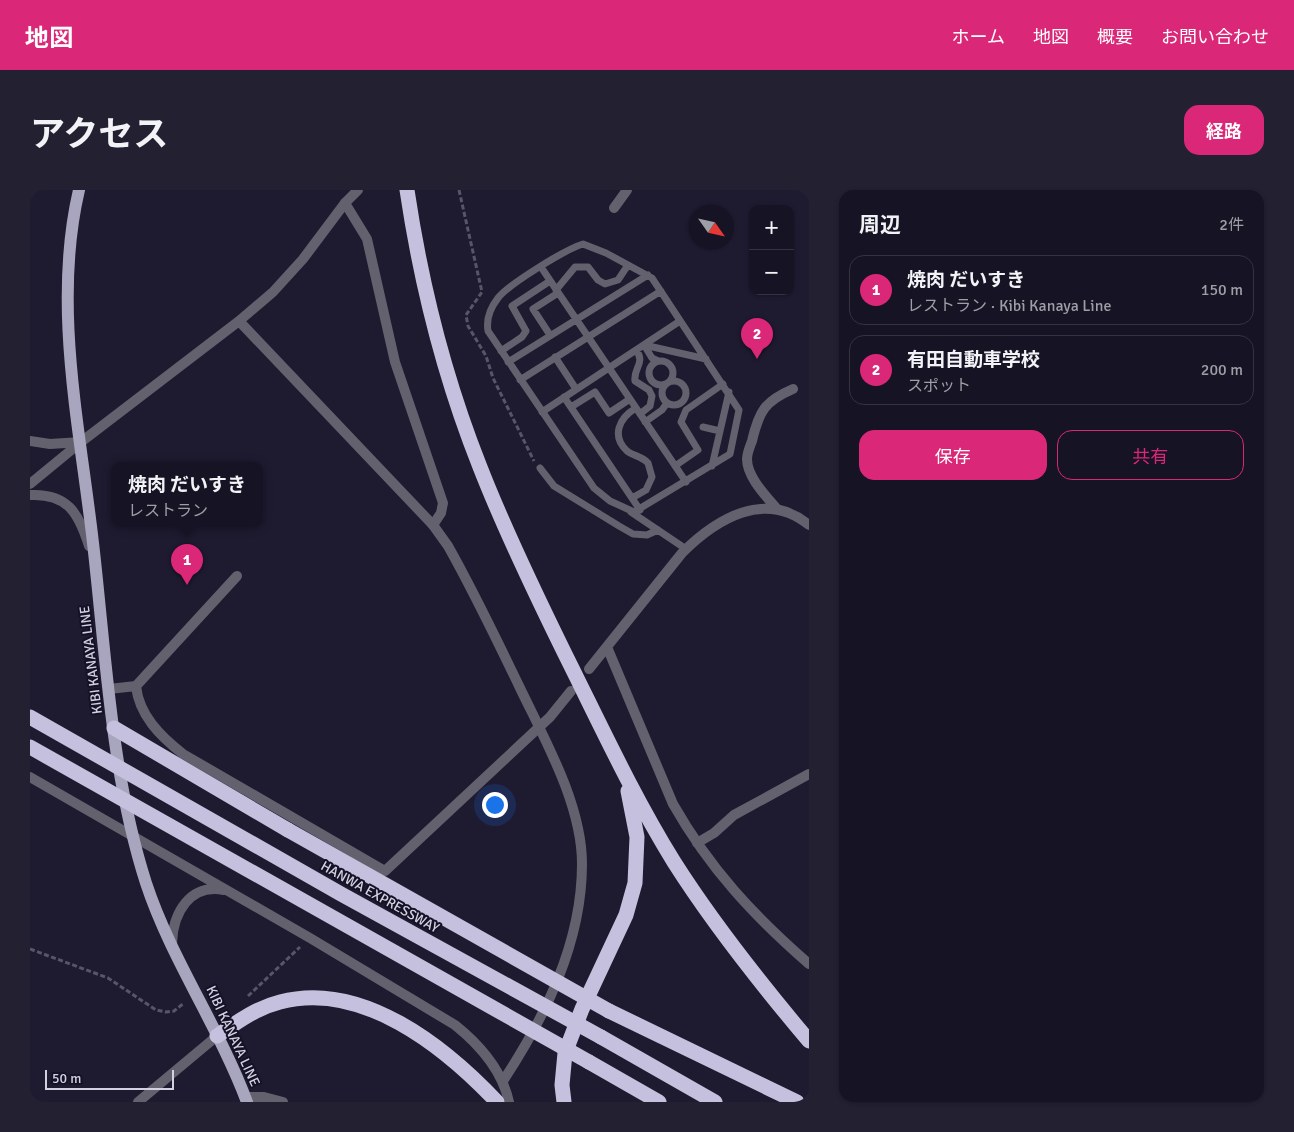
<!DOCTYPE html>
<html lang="ja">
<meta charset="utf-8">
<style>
:root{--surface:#161424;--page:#232131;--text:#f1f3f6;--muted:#9e9ea6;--line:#353341;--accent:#db2777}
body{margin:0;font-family:Signika,"Noto Sans JP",sans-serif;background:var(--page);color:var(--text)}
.controls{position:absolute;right:15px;top:15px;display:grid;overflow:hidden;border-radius:10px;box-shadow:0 1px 4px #0004}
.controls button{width:45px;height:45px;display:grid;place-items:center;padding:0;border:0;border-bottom:1px solid var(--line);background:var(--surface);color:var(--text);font:25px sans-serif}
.compass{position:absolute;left:659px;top:15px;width:45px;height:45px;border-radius:50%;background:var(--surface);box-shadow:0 1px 4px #0004;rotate:124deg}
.scale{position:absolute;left:15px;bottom:12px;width:129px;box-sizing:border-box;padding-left:5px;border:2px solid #d3d1e1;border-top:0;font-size:14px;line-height:18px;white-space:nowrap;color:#d3d1e1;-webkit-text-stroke:4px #151126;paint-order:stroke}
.you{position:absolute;left:464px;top:614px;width:18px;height:18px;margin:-12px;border:4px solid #fff;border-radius:50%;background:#1a73e8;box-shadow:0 0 0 8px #1a73e833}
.badge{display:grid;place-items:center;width:32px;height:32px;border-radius:50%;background:var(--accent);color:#fff;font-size:16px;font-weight:700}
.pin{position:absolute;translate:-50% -41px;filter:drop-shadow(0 1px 2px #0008)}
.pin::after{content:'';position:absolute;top:26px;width:18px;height:15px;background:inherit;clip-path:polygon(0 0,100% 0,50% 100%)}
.popup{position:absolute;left:81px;top:272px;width:152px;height:65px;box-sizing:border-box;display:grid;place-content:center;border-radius:10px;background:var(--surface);filter:drop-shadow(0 1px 4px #0005);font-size:16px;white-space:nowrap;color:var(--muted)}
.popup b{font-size:19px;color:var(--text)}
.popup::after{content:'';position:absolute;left:50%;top:100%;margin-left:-10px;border:10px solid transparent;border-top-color:var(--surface)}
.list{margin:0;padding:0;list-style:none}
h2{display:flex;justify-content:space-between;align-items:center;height:65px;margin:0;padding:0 20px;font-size:21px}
h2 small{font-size:16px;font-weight:400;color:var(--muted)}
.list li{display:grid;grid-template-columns:32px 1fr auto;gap:15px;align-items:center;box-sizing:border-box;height:70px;margin:0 10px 10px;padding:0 10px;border:1px solid var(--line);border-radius:15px}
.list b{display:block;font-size:19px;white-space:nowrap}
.list p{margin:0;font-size:16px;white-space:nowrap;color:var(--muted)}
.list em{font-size:16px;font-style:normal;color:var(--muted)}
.actions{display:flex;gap:10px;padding:15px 20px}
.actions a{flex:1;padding:11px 0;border:1px solid var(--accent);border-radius:15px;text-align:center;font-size:18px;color:var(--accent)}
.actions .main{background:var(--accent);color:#fff}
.map{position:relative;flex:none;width:779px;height:912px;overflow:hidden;border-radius:15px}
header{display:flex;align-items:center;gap:30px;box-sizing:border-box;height:70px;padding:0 25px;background:var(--accent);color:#fff}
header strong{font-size:24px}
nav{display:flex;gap:28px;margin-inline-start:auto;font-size:18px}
.intro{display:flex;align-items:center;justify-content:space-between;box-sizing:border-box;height:120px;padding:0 30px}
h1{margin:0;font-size:35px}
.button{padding:12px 22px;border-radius:15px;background:var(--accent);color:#fff;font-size:18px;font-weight:700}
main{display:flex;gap:30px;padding:0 30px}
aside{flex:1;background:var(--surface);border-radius:15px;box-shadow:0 1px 4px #0004}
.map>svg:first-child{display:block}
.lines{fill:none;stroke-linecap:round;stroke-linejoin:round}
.path{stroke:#585569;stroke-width:3;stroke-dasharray:5 2.5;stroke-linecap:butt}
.service{stroke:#62616d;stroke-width:7}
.minor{stroke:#62616d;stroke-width:10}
.tertiary{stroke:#62616d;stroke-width:10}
.primary{stroke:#a8a5be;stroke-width:12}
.motorway{stroke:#c4c0de;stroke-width:15}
.motorway-bridge{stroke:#c4c0de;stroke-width:15}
.labels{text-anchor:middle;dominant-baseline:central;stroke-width:4;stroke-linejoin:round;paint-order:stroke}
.street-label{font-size:14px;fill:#d3d1e1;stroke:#151126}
</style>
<header>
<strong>地図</strong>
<nav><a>ホーム</a><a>地図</a><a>概要</a><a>お問い合わせ</a></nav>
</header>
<div class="intro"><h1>アクセス</h1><a class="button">経路</a></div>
<main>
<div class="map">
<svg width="779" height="912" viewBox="0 0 779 912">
<rect width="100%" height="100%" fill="#1e1a30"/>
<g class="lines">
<!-- path -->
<path class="path" d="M429,0L452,102L436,125L438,136L456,166L463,188L504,271
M0,759L78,788L126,820L136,822L144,821L154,813
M218,806L270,757"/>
<!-- service -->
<path class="service" d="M553,54L576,63L622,88L709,220L700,264L604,322L580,311L564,298L458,141C456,129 461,117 468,108C479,94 536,59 553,54Z
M511,77L656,292
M526,100L545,77H558L568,90L575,94L588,90L598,75
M520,145L503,119L528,103
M614,155L676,169
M614,155L622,168L628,171
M606,160C616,173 603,178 605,191L619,200L622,206L620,216L610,224
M471,161L492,147L496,141L482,116L520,91
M525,167L546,199
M619 183a12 12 0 1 1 24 0a12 12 0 1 1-24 0Z
M478,172L618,85
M490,190L631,101
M632 203a12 12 0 1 1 24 0a12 12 0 1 1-24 0Z
M534,207L610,320
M541,217L565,202L579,223L600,209
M512,222L650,131
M615,232L632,220L637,213
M673,237L690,241
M645,276L668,260L651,232L656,220L693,194
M682,276L699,202
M510,278L524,296L589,336L603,344L617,345L628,340
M602,308L616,300L622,287L618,273C612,266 603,266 597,261C581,246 589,228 606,218
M601,322L656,359"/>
<!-- minor -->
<path class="minor" d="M328,0L315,13L337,49L365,172L413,313L411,323L403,335
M584,18L597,0
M0,305C38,303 49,324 59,356
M747,319C736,306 717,287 717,269C717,264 720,256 722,251C729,221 735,211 763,199
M577,457L643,614C680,679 723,725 779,774
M559,479L652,363C686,329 735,299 779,335
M106,496L207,386
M79,499L106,496C109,525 130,546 153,564L355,681L520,527L541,501
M667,653L684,643L704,625L779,584
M215,907H234L253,912"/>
<!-- tertiary -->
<path class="tertiary" d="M209,131L403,335L418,356C444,402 467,450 490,498C515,550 552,615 552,674C552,753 515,827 473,891
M0,251L20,254L51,252
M0,294L51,252L209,131L243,102L273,69L315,13
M0,587L280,748L425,835C450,855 472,880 479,912
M142,753C143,723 160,693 194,700
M108,912L187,846"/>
<!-- primary -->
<path class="primary" d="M49,0C22,115 50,238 63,353C76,466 81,584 116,693C141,769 189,837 217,912"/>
<!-- motorway -->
<path class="motorway" d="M377,0C391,94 415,189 450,277C475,341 505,403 535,464C570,534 603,606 644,672C684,735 731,794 779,851
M84,538L258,640
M579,821L767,912
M187,846C207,832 226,818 250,812C332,790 415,857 467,912
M571,847L685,912
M559,872L629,912
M534,912L532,895L535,863L552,819L596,725L605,693L607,647L598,601"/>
<!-- motorway-bridge -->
<path class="motorway-bridge" d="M0,527L311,704L571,847
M0,557L559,872
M258,640L579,821"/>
</g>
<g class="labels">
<!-- street labels -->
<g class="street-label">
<text transform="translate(61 470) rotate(-97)">KIBI KANAYA LINE</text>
<text transform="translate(350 707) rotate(29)">HANWA EXPRESSWAY</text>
<text transform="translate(203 846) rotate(65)">KIBI KANAYA LINE</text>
</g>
</g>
</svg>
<div class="controls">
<button>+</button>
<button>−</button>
</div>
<svg class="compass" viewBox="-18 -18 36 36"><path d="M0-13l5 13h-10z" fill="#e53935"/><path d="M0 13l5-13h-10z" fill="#9e9ea6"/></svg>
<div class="scale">50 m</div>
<div class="you"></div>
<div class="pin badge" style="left:157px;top:395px">1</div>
<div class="popup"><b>焼肉 だいすき</b>レストラン</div>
<div class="pin badge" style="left:727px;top:169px">2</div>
</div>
<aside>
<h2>周辺<small>2件</small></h2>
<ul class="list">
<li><span class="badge">1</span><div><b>焼肉 だいすき</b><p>レストラン · Kibi Kanaya Line</p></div><em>150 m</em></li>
<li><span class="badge">2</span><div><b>有田自動車学校</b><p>スポット</p></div><em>200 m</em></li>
</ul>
<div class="actions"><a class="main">保存</a><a>共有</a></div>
</aside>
</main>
